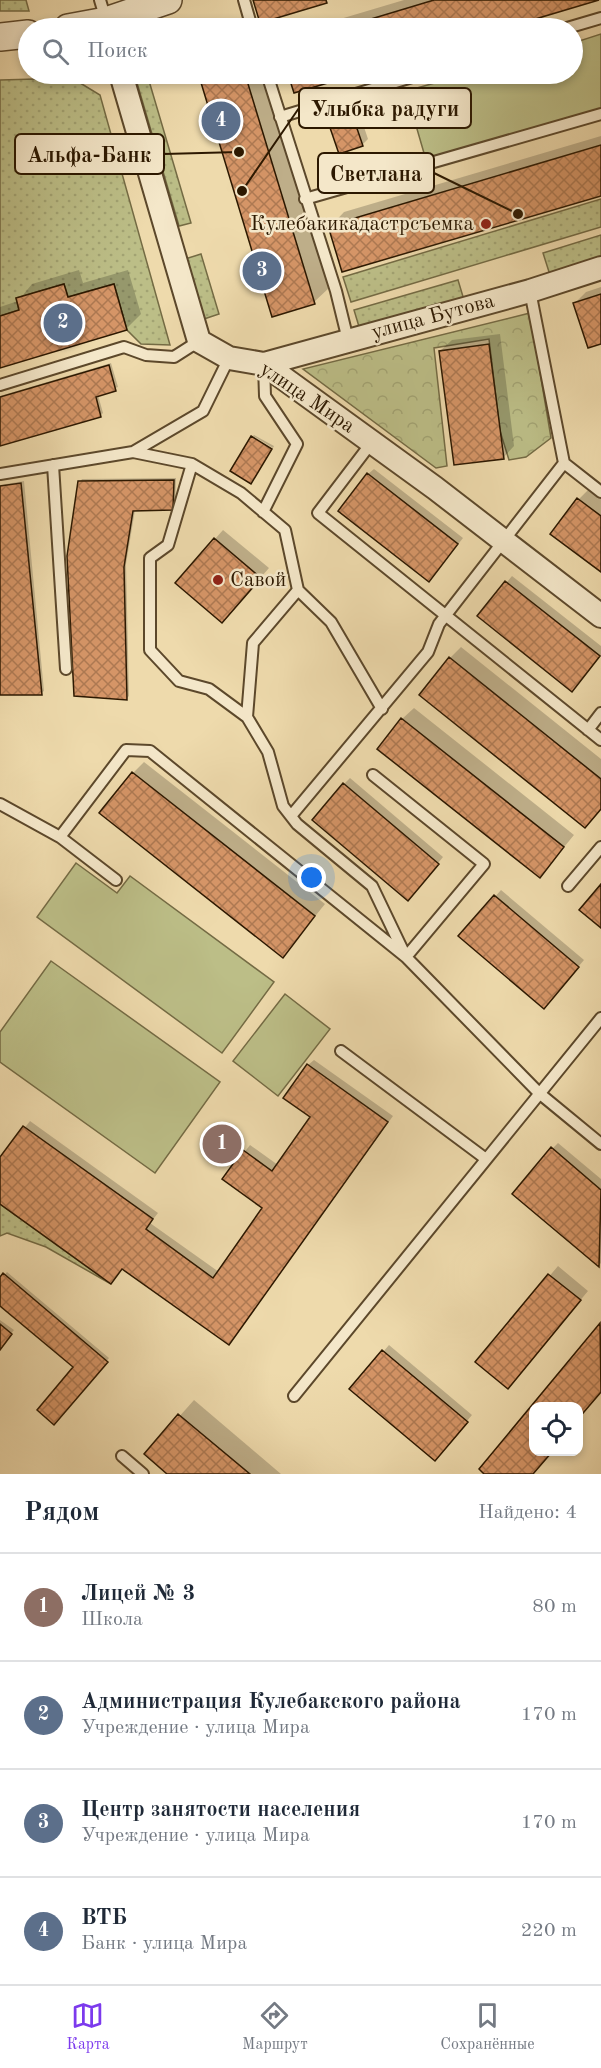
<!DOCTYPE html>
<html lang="ru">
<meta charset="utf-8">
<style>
:root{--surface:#fff;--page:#f2f2f3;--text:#1f2937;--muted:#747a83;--line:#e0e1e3;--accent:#7c3aed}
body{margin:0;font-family:"Old Standard TT",serif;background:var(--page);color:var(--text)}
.controls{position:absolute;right:18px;bottom:18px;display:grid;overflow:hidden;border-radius:12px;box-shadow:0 3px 9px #0003}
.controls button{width:54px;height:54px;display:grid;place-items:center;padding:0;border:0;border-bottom:2px solid var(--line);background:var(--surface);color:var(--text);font:30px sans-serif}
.you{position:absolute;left:312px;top:878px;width:21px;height:21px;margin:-15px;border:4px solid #fff;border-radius:50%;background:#1a73e8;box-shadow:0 0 0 9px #1a73e833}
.badge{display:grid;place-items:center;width:39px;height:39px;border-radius:50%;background:var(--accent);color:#fff;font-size:20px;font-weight:700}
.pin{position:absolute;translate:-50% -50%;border:3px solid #fff;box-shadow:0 2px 6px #0006}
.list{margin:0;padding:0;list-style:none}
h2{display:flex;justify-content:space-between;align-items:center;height:78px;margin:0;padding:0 24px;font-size:26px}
h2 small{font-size:20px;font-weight:400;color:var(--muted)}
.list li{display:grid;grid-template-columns:39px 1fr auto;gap:18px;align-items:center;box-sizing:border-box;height:108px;padding:0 24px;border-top:2px solid var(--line)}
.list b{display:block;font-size:22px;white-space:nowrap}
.list p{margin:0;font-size:20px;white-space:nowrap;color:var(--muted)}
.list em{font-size:20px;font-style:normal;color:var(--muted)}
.icon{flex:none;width:33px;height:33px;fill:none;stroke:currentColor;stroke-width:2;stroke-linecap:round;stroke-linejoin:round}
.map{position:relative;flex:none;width:601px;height:1474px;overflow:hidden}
.search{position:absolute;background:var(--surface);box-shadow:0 3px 9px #0003;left:18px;right:18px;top:18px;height:66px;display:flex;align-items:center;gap:15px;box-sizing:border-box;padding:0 21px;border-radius:33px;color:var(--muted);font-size:22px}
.sheet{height:510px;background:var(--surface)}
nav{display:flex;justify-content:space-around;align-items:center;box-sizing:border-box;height:84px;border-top:2px solid var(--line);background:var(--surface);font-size:16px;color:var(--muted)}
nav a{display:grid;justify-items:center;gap:3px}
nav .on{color:var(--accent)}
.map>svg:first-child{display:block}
.grass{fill:url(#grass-dots);stroke:#746b44;stroke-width:1.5}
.forest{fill:url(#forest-crowns);stroke:#746b44;stroke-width:1.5}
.green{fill:#bcbe87;stroke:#746b44;stroke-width:1.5}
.shadow{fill:#0003}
.building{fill:url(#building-cross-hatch);stroke:#2c1800;stroke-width:1.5}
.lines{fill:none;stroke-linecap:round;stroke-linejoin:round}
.service-casing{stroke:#5c482b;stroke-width:14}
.minor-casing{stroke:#5c482b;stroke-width:26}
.tertiary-casing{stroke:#5c482b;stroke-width:30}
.service{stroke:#f4e7c9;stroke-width:10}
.minor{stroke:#f4e7c9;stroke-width:22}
.tertiary{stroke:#f4e7c9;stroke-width:27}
.poi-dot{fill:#8f2418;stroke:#f4e7c9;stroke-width:2}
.labels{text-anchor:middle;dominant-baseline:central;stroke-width:5;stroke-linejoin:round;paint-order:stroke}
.poi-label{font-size:21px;fill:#2c1800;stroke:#f4e7c9;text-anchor:end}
.street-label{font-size:21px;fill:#2c1800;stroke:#f4e7c9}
.leader{fill:none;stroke:#2c1800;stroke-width:2}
.callout-dot{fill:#2c1800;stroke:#f4e7c9;stroke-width:2}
.callout{fill:#f4e7c9;stroke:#2c1800;stroke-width:2}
.callout-label{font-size:22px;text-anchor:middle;font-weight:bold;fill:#2c1800}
</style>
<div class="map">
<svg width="601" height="1474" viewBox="0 0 601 1474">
<defs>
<pattern id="grass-dots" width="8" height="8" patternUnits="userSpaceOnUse" patternTransform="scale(1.5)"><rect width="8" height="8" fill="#bcbe87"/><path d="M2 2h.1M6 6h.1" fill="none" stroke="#a2a373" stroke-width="1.8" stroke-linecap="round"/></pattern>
<pattern id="forest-crowns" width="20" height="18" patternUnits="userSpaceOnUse" patternTransform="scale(1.5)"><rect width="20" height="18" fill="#bcbe87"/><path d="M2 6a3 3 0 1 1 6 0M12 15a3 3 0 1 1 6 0" fill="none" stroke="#a2a373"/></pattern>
<pattern id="building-cross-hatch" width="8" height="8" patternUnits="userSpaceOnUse" patternTransform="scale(1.5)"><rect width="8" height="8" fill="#d59567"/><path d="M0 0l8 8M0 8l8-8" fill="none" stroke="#ad7952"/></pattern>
</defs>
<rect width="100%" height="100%" fill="#eedaac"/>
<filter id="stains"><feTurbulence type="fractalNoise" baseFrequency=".00333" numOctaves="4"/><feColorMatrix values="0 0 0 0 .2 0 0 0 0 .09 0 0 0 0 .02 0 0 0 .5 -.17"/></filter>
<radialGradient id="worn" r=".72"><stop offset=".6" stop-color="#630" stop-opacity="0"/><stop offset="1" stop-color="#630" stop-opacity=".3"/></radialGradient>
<!-- grass -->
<path class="grass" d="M0,0H26L29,11H0Z
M147,74L191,223L179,226L135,76Z
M72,78L100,95L170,345L141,344L127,330L114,284L68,297L64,284L16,298L19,310L0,316V80Z
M601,199V227L351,302L343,277Z
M601,235V259L550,275L543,253Z
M201,254L219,314L204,319L185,259Z
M458,280L464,300L360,330L354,310Z
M0,1204L111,1284L46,1247L7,1233L0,1236Z"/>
<!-- forest -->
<path class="forest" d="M530,313L551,438L526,457L509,460L500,431L489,339L434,348L447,466L436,468L303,369Z"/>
<!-- green -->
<path class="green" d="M601,34V109L426,160L406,91L467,74H572L573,43Z
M76,863L117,893L130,876L274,982L222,1053L37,917Z
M51,961L220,1082L155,1173L0,1062V1032Z
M285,994L330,1029L278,1096L233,1061Z"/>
<!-- shadow -->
<path class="shadow" d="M404,0H594L500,28H310Z
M203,74H264L329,288L314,302L200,76Z
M290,74H353L295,91Z
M356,103L368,139L362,145L328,116L334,110Z
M601,136V194L330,227L344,212Z
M79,270L83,283L128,270L141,314L127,328L0,366V307L18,301L32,284Z
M601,287V342L575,303L586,292Z
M500,334L514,446L503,458L440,351L452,340Z
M111,363L118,387L98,395L103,413L100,416L0,444V396Z
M254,435L274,446L273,448L253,436Z
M374,469L463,538L435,574L368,474Z
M176,478L175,505L172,508L135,510L126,564L129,696L126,699L80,482L82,479Z
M24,481L44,691L41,693H0V485Z
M590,488L601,497V570L579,499Z
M223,530L269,568L231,612L215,539Z
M512,576L601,646V655L578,684L479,616Z
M461,647L601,759V809L585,826L450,658Z
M414,708L574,835L540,876L402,719Z
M144,762L325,904L283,956L133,773Z
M350,778L443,857L414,893L344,784Z
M501,890L584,960L549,1001L460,936Z
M314,1060L393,1116L234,1337L123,1267L111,1282L0,1202V1160L30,1121L158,1213L150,1223L219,1272L265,1208L224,1179L250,1145L278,1165L312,1117L308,1065Z
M558,1143L601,1179V1263L599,1265L552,1149Z
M558,1266L588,1291L516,1378L477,1362Z
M7,1272L109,1358L54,1423L75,1367L0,1304V1280Z
M0,1320L14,1330L0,1348Z
M601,1324V1392L578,1419V1406H534V1452H552L533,1474H487L481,1469Z
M389,1345L472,1415L440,1453L351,1389Z
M194,1400L281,1474H170L146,1454Z"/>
<!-- building -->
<path class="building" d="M253,0H326L327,3L260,23Z
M434,0H599L505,28H341Z
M206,74H245L315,304L272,317L199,76Z
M245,74H263L247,79Z
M288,74H358L294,93Z
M350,108L363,146L339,154L326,116Z
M601,145V196L342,272L328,226Z
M64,284L68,297L114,284L127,330L0,368V316L19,310L16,298Z
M601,294V344L588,348L573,303Z
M489,344L504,459L454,465L439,351Z
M109,365L116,391L96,397L101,417L0,446V397Z
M251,436L272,449L251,484L230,471Z
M367,473L458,544L429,582L338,511Z
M174,480L173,510L133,511L124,567L127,700L74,696L67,556L78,481Z
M21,483L42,695H0V486Z
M577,498L601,516V572L550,534Z
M214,538L261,578L222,623L175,583Z
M505,581L600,656L572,692L477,616Z
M449,657L601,779V809L585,828L419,695Z
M401,718L564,847L540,878L377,749Z
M132,772L315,916L283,958L99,813Z
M343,783L439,864L408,901L312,820Z
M601,884V928L579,910Z
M494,895L579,967L544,1009L458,936Z
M307,1064L388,1122L229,1345L122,1269L111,1284L0,1204V1157L23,1126L153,1219L146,1229L213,1278L262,1208L222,1179L243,1150L272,1171L310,1117L283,1098Z
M551,1147L601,1190L599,1267L512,1194Z
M3,1273L108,1362L54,1425L37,1410L73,1367L0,1306V1277Z
M548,1274L581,1300L508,1389L475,1362Z
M600,1323L601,1392L578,1419V1406H534V1452H552L533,1474H484L479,1469Z
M0,1324L12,1334L0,1350Z
M382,1350L468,1422L435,1461L349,1389Z
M178,1414L250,1474H167L144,1454Z"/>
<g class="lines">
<defs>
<path id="service" d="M100,0L106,20
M244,0L252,28
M567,28L601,18
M267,74L336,291L348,340
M280,117L422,74
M305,199L601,114
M0,385L124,347L146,355L174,357L199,341
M372,442L318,513L601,740
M133,452L203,411L229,358
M564,463L601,492
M192,464L168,545L150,558V650L179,681L209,689L247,717L268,752L283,806L297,824L372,886L406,957L484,864L373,775
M53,465L66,669
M0,474L133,452L192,464L241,493L285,530L298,590L253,643L247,717
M263,512L297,444L265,396L264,365
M298,590L331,622L382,709
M588,730L601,713
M0,804L60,837L116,880
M291,816L428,652L439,624L564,463L530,291
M60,837L126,750L150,751L406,957L539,1093L601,1144
M568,886L601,847
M341,1051L486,1159
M294,1396L601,1018
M122,1456L143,1474"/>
<path id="minor" d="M121,74L199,341L229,358L264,364L435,488L601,616
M264,364L530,291L601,268"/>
<path id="tertiary" d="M68,28L106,21L168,0
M0,37L28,34"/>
</defs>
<!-- service casing -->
<use href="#service" class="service-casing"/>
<!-- minor casing -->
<use href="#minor" class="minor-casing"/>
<!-- tertiary casing -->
<use href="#tertiary" class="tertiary-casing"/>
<!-- service -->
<use href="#service" class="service"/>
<!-- minor -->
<use href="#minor" class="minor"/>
<!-- tertiary -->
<use href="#tertiary" class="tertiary"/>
</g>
<!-- markers -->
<g class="poi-dot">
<circle cx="486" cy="224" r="6"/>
<circle cx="218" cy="580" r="6"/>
</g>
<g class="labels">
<!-- poi labels -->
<g class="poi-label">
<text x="474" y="224">Кулебакикадастрсъемка</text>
<text x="230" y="580" text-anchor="start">Савой</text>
</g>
<!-- street labels -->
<g class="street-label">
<text transform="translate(433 317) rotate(-15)">улица Бутова</text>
<text transform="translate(307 398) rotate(34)">улица Мира</text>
</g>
</g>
<!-- callouts -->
<path class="leader" d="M242 191L299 108M239 152L164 154M518 214L434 173"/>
<g class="callout-dot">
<circle cx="242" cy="191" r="6"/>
<circle cx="239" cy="152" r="6"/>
<circle cx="518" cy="214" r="6"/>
</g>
<g class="callout">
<rect x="299" y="88" width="172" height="40" rx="6"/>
<rect x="15" y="134" width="149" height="40" rx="6"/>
<rect x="318" y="153" width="116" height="40" rx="6"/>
</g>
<g class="callout-label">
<text x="385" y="116">Улыбка радуги</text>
<text x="89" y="162">Альфа-Банк</text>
<text x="376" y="181">Светлана</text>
</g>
<rect width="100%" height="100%" filter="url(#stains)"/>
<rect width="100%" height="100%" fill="url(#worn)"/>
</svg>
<div class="controls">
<button><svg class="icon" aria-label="locate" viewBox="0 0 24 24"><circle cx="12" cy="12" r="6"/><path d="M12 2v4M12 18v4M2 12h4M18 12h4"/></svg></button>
</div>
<div class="you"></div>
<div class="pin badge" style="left:222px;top:1144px;background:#8d6e63">1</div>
<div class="pin badge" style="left:63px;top:323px;background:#5c6f8a">2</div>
<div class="pin badge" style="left:262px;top:271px;background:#5c6f8a">3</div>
<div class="pin badge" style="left:221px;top:121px;background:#5c6f8a">4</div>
<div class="search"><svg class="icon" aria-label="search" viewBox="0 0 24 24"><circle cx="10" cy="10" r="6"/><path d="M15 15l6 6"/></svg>Поиск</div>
</div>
<section class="sheet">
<h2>Рядом<small>Найдено: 4</small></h2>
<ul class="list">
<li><span class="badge" style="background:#8d6e63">1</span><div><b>Лицей № 3</b><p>Школа</p></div><em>80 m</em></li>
<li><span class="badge" style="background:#5c6f8a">2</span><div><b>Администрация Кулебакского района</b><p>Учреждение · улица Мира</p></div><em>170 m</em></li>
<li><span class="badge" style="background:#5c6f8a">3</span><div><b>Центр занятости населения</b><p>Учреждение · улица Мира</p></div><em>170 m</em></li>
<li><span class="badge" style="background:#5c6f8a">4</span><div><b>ВТБ</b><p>Банк · улица Мира</p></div><em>220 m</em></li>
</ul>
</section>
<nav>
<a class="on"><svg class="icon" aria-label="map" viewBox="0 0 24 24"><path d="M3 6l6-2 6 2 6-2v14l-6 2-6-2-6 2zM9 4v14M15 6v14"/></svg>Карта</a>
<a><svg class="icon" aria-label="directions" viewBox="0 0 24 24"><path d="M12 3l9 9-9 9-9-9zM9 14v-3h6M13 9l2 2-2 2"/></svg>Маршрут</a>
<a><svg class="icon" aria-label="saved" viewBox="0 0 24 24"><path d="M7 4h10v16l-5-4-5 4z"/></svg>Сохранённые</a>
</nav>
